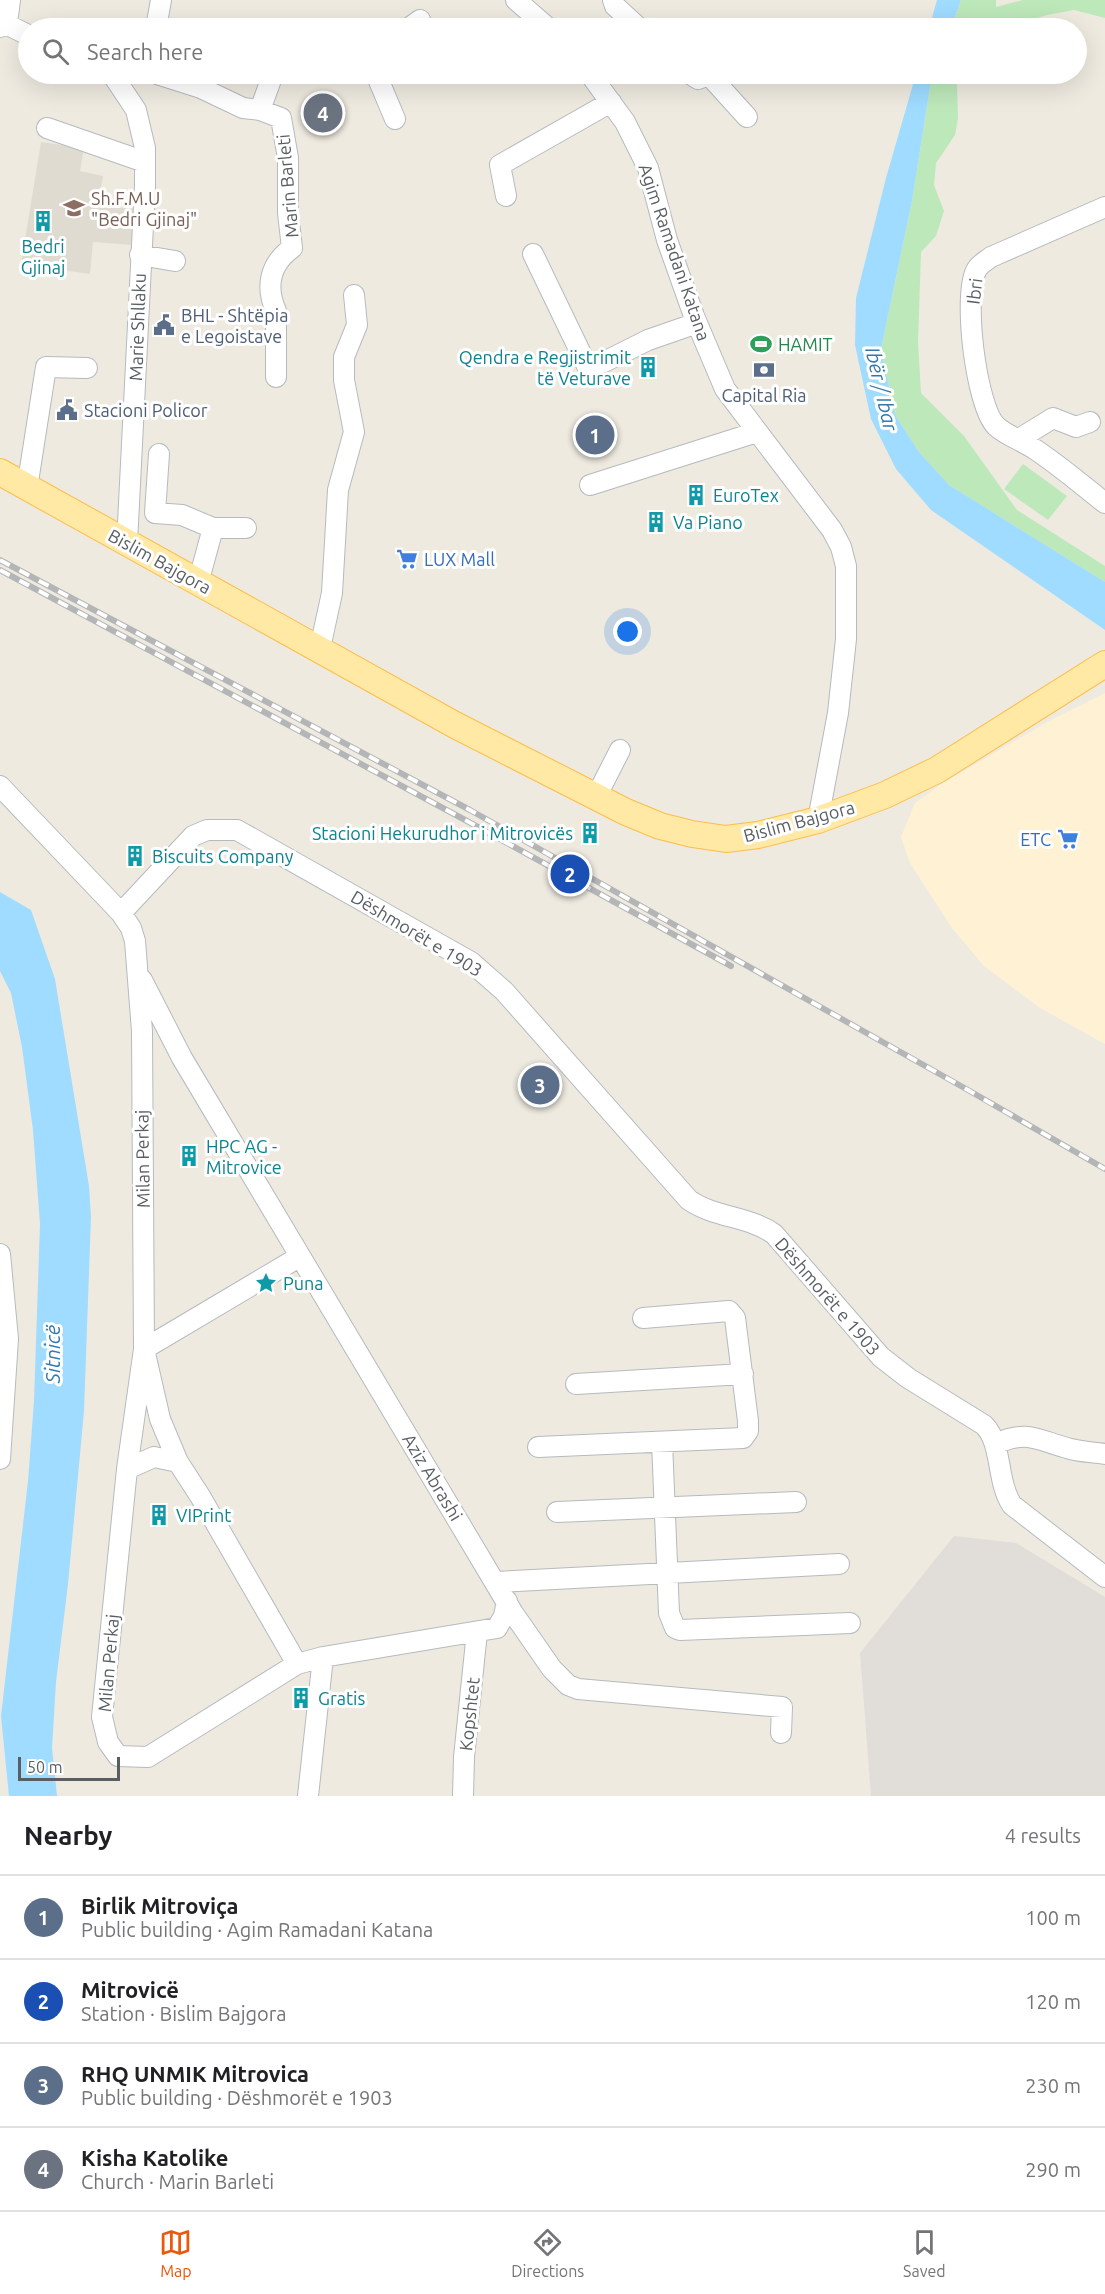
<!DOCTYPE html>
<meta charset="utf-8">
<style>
:root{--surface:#fff;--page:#f6f6f6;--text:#202124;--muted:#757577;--line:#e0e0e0;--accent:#ea580c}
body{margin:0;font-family:Ubuntu,sans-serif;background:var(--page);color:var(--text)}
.scale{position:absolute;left:18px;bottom:15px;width:102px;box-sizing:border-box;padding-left:6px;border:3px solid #595e63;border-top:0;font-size:16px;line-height:21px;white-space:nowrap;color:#595e63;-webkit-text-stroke:4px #fff;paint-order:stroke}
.you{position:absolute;left:628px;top:632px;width:21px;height:21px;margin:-15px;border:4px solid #fff;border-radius:50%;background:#1a73e8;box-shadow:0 0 0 9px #1a73e833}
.badge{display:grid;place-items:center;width:39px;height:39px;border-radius:50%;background:var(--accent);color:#fff;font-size:20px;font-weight:700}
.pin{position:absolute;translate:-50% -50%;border:3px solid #fff;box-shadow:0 2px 6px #0006}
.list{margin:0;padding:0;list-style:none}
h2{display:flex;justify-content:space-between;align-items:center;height:78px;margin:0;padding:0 24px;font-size:26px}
h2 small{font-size:20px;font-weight:400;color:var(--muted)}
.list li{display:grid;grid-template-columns:39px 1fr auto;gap:18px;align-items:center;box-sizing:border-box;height:84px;padding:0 24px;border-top:2px solid var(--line)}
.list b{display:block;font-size:22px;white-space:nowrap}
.list p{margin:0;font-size:20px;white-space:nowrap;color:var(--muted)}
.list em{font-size:20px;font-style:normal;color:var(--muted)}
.icon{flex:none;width:33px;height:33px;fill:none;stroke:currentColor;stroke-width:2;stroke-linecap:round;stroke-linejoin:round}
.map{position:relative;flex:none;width:1105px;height:1796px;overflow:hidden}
.search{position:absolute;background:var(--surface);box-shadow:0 6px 24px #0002;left:18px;right:18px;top:18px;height:66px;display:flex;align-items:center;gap:15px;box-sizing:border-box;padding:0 21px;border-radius:33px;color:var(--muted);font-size:22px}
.sheet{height:414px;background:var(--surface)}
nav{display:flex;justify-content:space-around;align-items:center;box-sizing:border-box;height:84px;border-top:2px solid var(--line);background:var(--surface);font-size:16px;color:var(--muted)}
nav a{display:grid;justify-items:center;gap:3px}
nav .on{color:var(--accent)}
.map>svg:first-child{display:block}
.commercial{fill:#fff2d4}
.industrial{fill:#e1ddd8}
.education{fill:#e0dbd1}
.green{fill:#bde8ba}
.water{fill:#9fdcff}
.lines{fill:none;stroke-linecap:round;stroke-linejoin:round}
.minor-casing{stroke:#b6babe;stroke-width:22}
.major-casing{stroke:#fdbd4a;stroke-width:28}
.minor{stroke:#fff;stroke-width:20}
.major{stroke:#ffe9a4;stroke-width:26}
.rail-casing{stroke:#b4b5b6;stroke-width:6}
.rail{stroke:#fff;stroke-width:4;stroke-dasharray:11;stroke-linecap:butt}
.labels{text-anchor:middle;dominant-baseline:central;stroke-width:6;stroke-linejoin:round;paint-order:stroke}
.street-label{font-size:18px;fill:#595e63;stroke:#fff}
.education-label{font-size:18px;fill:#785e54;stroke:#fff;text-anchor:start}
.culture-label{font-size:18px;fill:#0d838f;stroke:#fff;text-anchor:start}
.service-label{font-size:18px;fill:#4e5e75;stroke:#fff;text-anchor:start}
.leisure-label{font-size:18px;fill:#27864d;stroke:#fff;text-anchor:start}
.shop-label{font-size:18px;fill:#366cbe;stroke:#fff;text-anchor:start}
.water-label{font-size:20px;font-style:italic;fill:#3279b0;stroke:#fff}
</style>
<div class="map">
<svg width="1105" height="1796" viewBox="0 0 1105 1796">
<rect width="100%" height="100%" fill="#eeeae0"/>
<!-- commercial -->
<path class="commercial" d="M1105,693V1044L1040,1008L984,966L952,928L910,863L901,837L915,803L943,783L1051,720Z"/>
<!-- industrial -->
<path class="industrial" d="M954,1536L1016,1543L1105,1597V1796H871L860,1653Z"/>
<!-- education -->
<path class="education" d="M41,142L84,148L80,171L103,176L98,206L137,209L132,245L93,242L90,274L21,264Z"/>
<!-- green -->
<path class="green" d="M961,0H996V7L1023,0H1105V18L1074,10L1047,15L1016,24L1017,28H951Z
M935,74H968L957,84L958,119L955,135L936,163L934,185L944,211L936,236L921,252L918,342L921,393L964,436L1017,510L1105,566V582L949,485L919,452L895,415L881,349L912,201L930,87Z
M1023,464L1067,496L1048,520L1004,489Z"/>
<!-- water -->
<path class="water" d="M937,0H961L951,28H929Z
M916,74H935L930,87L912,201L881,349L895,415L919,452L949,485L1105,582V630L931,510L896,469L871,419L855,345L856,298L886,178Z
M0,892L31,910L55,979L89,1186L91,1217L84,1411L68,1584L56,1682L52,1748L57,1796H9L1,1716L28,1481L34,1401L40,1224L33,1130L22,1047L11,993L0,971Z"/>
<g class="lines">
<defs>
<path id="minor" d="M516,0L548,28
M613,0L615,6L639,28
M4,23L28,35
M0,27L8,16L10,0
M156,28L161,0
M409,28L420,20
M112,74L136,110L145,148V186L127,543
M157,74L201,88L243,108L260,110L281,118L288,158V213L292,248C270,264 265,286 276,311V377
M376,74L395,119
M590,74L625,122L648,168L667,240L694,316L725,389L832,530L841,547L846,566V639L838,713L818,820
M690,74L698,79L709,75L747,117
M260,110L273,74
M47,128L145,162
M506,196L500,165L611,102
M1105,207L991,257C986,261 980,264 977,269C962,293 976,406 996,426C1007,436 1023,441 1036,450C1060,466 1082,485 1105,503
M533,254L587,366L604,362L648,340L697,323
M140,255L175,261
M1019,439L1053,418L1076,427L1090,422
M159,454L155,513L182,515L213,528
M590,485L757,432
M27,488L46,367L87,368
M198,583L213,528H246
M320,648L332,593L338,490L354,432L344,380V357L357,325L354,295
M0,786L121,913L131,928L135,941L142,1031L144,1349L127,1469L102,1717L108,1742L118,1756L148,1757L297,1664L323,1657L497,1628L504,1616L507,1601
M596,797L620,750
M121,913L193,836L207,830H237L471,962L504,991L689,1200C715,1218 749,1216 774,1234L881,1357L908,1378L984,1425C1003,1444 996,1481 1012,1505L1105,1577
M142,980L182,1058L513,1613L552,1669L568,1685L578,1689L782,1707L781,1733
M0,1254L8,1339L0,1459
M576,1384L743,1374
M662,1442L669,1613L675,1628L680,1630L850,1623
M995,1444C1028,1430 1035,1439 1067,1448C1079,1452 1093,1452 1105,1454
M538,1447L743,1438L748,1431V1421L735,1318L729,1311L643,1318
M127,1469L154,1457L178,1462
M557,1512L796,1502
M496,1582L839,1564
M297,1664L200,1496L178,1462L160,1419L144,1349L299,1257
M308,1796L323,1657
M463,1796L464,1757L477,1632"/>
<path id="major" d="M0,472L455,725L626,812L660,826L692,834L726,839L758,835L818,820L885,795L937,770L1105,664"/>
</defs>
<!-- minor casing -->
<use href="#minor" class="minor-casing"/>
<!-- major casing -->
<use href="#major" class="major-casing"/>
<!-- minor -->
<use href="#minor" class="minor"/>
<!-- major -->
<use href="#major" class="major"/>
<defs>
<path id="rail" d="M0,560L470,810L968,1090L1105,1169
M0,570L467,821L731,966"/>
</defs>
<!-- rail casing -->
<use href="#rail" class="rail-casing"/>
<!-- rail -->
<use href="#rail" class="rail"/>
</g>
<!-- icons -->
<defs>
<symbol id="school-bare" viewBox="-9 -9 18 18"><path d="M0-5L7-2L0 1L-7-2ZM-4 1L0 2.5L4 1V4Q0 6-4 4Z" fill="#8d6e63" stroke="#fff" stroke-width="2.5" paint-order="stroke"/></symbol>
<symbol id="building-bare" viewBox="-9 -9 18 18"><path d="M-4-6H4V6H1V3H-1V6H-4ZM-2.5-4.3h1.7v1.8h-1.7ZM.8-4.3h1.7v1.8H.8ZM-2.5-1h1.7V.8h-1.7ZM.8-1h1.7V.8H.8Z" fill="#0f9aa8" stroke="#fff" stroke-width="2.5" paint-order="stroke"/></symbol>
<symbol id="civic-bare" viewBox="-9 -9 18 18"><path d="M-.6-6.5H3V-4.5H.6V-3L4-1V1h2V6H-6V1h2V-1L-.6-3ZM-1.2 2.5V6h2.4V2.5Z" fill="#5c6f8a" stroke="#fff" stroke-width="2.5" paint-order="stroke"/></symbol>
<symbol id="stadium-bare" viewBox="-9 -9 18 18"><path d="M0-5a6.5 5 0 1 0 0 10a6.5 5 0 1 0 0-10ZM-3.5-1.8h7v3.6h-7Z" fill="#2e9e5b" stroke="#fff" stroke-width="2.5" paint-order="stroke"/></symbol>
<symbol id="bank-bare" viewBox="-9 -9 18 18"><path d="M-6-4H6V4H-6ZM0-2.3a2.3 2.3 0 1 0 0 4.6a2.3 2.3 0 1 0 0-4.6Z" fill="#5c6f8a" stroke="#fff" stroke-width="2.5" paint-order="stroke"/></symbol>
<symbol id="supermarket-bare" viewBox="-9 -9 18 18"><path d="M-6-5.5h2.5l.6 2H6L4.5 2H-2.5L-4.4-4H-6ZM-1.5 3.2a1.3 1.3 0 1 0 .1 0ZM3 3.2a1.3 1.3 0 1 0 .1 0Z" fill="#3f7fe0" stroke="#fff" stroke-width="2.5" paint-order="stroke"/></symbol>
<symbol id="sight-bare" viewBox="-9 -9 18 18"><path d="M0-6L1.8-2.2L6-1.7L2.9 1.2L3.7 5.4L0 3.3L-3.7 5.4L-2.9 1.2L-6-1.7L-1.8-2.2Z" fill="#0f9aa8" stroke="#fff" stroke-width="2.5" paint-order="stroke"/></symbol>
</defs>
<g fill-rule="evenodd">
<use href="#school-bare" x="59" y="193" width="30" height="30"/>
<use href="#building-bare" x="28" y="206" width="30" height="30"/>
<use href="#civic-bare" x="149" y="310" width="30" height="30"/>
<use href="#stadium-bare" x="746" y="329" width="30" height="30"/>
<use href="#building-bare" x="633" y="352" width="30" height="30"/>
<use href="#bank-bare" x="749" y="355" width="30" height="30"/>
<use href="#civic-bare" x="52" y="395" width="30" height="30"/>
<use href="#building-bare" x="681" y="480" width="30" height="30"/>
<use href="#building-bare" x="641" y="507" width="30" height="30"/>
<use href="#supermarket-bare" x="392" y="544" width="30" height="30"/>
<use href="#building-bare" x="575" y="818" width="30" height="30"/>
<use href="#supermarket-bare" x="1053" y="824" width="30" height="30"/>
<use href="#building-bare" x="120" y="841" width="30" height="30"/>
<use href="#building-bare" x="174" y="1141" width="30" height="30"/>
<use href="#sight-bare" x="251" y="1268" width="30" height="30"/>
<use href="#building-bare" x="144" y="1500" width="30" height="30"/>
<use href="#building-bare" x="286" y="1683" width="30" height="30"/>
</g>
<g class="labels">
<!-- street labels -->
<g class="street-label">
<text transform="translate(287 186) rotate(-95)">Marin Barleti</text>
<text transform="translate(675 252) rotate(71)">Agim Ramadani Katana</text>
<text transform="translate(974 291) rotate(-83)">Ibri</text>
<text transform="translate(137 327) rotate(-88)">Marie Shllaku</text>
<text transform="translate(160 561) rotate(29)">Bislim Bajgora</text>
<text transform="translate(799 821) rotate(-15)">Bislim Bajgora</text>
<text transform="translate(417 933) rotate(31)">Dëshmorët e 1903</text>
<text transform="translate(142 1159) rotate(-91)">Milan Perkaj</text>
<text transform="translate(828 1296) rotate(49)">Dëshmorët e 1903</text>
<text transform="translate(433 1477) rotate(59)">Aziz Abrashi</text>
<text transform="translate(108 1663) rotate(-85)">Milan Perkaj</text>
<text transform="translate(469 1714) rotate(-84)">Kopshtet</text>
</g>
<!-- education labels -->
<g class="education-label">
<text x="91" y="198">Sh.F.M.U<tspan x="91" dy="21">"Bedri Gjinaj"</tspan></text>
</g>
<!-- culture labels -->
<g class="culture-label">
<text x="43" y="246" text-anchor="middle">Bedri<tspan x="43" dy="21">Gjinaj</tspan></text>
<text x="631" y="357" text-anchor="end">Qendra e Regjistrimit<tspan x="631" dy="21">të Veturave</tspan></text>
<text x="713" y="495">EuroTex</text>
<text x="673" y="522">Va Piano</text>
<text x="573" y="833" text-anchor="end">Stacioni Hekurudhor i Mitrovicës</text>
<text x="152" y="856">Biscuits Company</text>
<text x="206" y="1146">HPC AG -<tspan x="206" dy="21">Mitrovice</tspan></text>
<text x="283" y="1283">Puna</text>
<text x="176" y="1515">VIPrint</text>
<text x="318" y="1698">Gratis</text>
</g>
<!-- service labels -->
<g class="service-label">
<text x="181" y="315">BHL - Shtëpia<tspan x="181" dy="21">e Legoistave</tspan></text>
<text x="764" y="395" text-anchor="middle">Capital Ria</text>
<text x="84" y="410">Stacioni Policor</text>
</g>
<!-- leisure labels -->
<g class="leisure-label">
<text x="778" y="344">HAMIT</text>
</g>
<!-- shop labels -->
<g class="shop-label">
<text x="424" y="559">LUX Mall</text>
<text x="1051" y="839" text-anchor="end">ETC</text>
</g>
<!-- water labels -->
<g class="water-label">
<text transform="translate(882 389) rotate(77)">Ibër / Ibar</text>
<text transform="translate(52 1354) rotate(-90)">Sitnicë</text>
</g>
</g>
</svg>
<div class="scale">50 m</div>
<div class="you"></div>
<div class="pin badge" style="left:595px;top:435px;background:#5c6f8a">1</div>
<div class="pin badge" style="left:570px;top:874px;background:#1a4fb4">2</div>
<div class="pin badge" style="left:540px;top:1085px;background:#5c6f8a">3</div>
<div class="pin badge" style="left:323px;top:113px;background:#6b7280">4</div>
<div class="search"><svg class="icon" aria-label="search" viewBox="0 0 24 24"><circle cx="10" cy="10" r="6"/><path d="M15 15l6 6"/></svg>Search here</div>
</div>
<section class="sheet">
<h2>Nearby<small>4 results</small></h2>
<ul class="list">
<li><span class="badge" style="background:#5c6f8a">1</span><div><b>Birlik Mitroviça</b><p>Public building · Agim Ramadani Katana</p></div><em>100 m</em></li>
<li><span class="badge" style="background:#1a4fb4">2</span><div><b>Mitrovicë</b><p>Station · Bislim Bajgora</p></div><em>120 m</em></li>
<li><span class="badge" style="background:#5c6f8a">3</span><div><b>RHQ UNMIK Mitrovica</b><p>Public building · Dëshmorët e 1903</p></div><em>230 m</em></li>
<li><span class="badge" style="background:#6b7280">4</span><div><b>Kisha Katolike</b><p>Church · Marin Barleti</p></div><em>290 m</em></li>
</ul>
</section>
<nav>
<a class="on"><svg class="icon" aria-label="map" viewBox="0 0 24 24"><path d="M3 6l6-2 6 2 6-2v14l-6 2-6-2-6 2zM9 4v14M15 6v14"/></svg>Map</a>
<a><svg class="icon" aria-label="directions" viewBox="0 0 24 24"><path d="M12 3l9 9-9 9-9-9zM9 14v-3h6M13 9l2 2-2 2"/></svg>Directions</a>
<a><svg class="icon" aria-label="saved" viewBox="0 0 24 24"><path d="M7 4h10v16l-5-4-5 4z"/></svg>Saved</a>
</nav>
